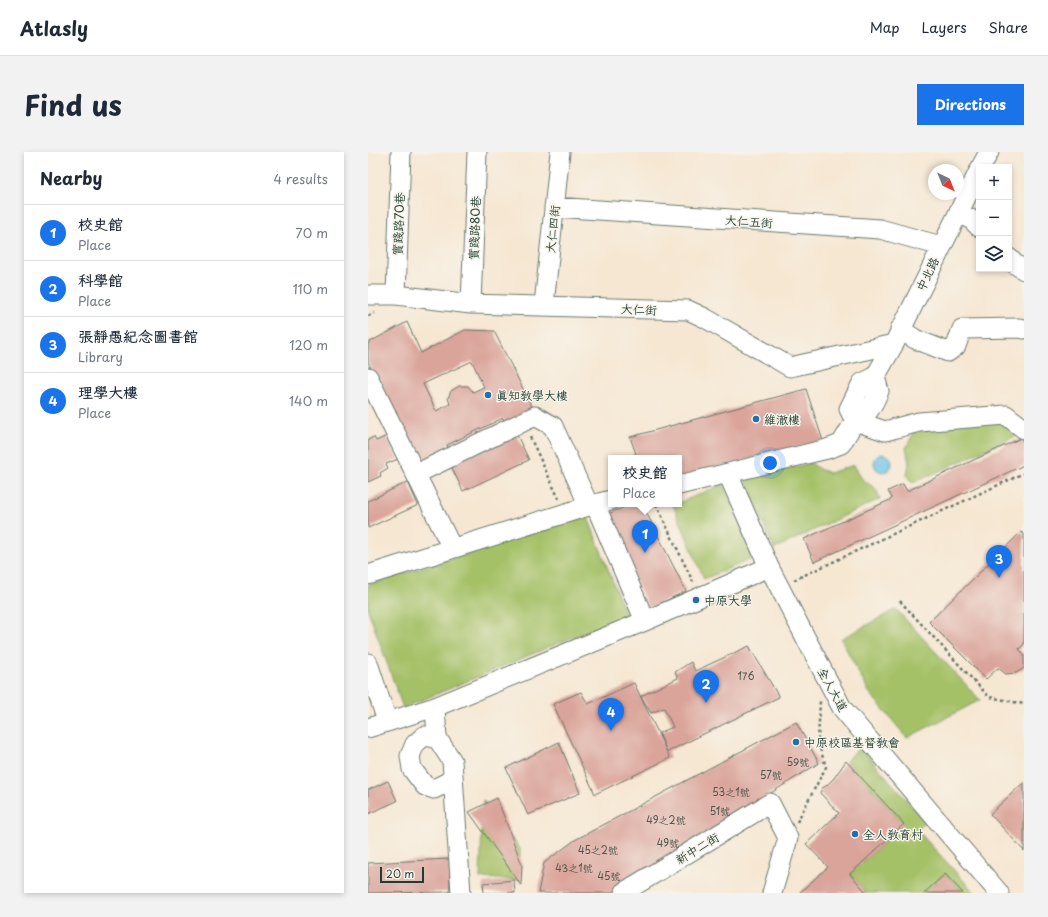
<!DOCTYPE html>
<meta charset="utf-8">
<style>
:root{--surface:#fff;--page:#f2f2f3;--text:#1f2937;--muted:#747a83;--line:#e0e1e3;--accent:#1a73e8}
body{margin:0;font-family:"Playpen Sans","LXGW WenKai TC",sans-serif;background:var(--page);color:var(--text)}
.controls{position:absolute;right:12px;top:12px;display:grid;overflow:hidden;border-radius:0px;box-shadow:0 2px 6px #0003}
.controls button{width:36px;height:36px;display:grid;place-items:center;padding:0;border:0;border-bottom:1px solid var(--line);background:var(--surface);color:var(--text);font:20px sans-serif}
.compass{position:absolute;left:560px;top:12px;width:36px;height:36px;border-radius:50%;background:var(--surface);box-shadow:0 2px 6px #0003;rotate:137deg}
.scale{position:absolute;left:12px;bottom:10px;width:44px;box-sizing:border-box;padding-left:4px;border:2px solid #1f3d34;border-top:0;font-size:11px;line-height:14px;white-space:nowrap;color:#1f3d34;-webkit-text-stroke:3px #f7f3e8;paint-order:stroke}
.you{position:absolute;left:402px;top:311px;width:14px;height:14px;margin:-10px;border:3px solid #fff;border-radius:50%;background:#1a73e8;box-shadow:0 0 0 6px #1a73e833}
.badge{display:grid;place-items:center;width:26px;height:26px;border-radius:50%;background:var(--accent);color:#fff;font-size:13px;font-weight:700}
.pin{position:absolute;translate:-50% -33px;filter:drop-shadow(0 1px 2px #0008)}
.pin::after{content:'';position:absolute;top:21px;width:14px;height:12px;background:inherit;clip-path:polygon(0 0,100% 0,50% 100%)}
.popup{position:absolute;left:240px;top:303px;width:74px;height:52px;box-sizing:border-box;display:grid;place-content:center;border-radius:0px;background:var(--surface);filter:drop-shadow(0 1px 3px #0005);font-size:13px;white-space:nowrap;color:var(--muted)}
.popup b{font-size:15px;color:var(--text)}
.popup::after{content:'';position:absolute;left:50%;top:100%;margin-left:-8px;border:8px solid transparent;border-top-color:var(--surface)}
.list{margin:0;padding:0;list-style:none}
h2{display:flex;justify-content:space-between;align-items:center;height:52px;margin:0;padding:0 16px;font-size:17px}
h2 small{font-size:13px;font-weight:400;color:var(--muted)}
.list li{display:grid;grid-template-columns:26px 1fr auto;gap:12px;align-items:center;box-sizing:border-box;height:56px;padding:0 16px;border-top:1px solid var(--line)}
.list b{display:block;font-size:15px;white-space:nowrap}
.list p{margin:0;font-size:13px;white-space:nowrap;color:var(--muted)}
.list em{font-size:13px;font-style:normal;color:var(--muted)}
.icon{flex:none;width:22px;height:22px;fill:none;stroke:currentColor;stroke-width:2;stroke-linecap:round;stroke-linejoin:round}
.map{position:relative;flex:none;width:656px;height:741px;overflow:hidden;border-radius:0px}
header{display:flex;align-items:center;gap:24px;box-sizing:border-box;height:56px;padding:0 20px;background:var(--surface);border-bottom:1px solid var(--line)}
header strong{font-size:19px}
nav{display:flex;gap:22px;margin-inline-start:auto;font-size:14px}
.intro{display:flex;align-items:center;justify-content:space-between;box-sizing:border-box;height:96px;padding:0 24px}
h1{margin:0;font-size:28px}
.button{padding:10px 18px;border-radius:0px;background:var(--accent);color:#fff;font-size:14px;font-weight:700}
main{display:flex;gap:24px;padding:0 24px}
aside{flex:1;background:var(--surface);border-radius:0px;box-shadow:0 2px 6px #0003}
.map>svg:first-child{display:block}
.green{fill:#a5c168;stroke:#627f4e}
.water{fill:#6ac3e7;stroke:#44808e}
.building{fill:#daa49b;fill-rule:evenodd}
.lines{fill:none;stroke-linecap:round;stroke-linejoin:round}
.minor-casing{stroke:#6a786c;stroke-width:21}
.path{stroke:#6a786c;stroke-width:2.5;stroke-dasharray:3 3;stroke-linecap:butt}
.minor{stroke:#fff;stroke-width:19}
.poi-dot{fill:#1f6fb2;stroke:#f7f3e8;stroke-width:1.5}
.labels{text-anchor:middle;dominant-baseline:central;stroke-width:3;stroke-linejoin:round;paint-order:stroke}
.number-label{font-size:10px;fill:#4e574e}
.street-label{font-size:12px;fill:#1f3d34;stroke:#f7f3e8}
.poi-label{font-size:12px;fill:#1f3d34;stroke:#f7f3e8;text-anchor:start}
</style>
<header>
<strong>Atlasly</strong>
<nav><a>Map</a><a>Layers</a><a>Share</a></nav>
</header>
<div class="intro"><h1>Find us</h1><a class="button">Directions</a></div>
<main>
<aside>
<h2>Nearby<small>4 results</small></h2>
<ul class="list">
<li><span class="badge">1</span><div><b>校史館</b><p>Place</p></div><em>70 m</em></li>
<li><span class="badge">2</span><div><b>科學館</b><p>Place</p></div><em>110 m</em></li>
<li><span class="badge">3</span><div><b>張靜愚紀念圖書館</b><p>Library</p></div><em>120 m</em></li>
<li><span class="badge">4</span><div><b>理學大樓</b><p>Place</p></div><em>140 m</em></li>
</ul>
</aside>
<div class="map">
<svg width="656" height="741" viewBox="0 0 656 741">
<rect width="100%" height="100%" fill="#f7f3e8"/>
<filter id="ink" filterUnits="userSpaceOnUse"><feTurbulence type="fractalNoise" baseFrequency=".025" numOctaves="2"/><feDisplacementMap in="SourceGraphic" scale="8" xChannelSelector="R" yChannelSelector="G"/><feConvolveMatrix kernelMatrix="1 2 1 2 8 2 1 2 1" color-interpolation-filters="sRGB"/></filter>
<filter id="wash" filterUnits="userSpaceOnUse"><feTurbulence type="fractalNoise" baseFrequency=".012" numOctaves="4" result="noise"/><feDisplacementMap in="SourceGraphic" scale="16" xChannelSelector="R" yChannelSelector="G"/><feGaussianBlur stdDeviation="0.9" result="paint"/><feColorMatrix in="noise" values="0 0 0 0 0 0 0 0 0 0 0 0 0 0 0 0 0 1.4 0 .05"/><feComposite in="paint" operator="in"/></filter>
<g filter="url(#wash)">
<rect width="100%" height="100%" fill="#f6e7d3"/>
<!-- green -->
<path class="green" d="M638,263L650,283L545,331L539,324L541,311L538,296L551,270Z
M443,311L451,317L461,321L486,313L494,327L508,337L512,347L406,397L377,327Z
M355,332L386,406L336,427L305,353L311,352V351Z
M219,363L258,463L35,556L0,458V433Z
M528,457L612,548L539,586L501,540L473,487Z
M492,595L558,670L549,678L607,741H595L577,722L556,741H494L497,739L482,722L536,672L478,609Z
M115,648L152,697L151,728L112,726Z"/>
<!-- water -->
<path class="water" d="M506 311a9 9 0 1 1 18 0a9 9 0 1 1-18 0Z"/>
<g id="blocks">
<!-- building -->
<path class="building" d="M39,170L53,201L97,178L126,179L167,261L139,275L135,266L79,293L83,303L54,317L0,210V191ZM104,209L116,235L105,240L100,234H91L83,239L80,246L82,252L68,259L55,232Z
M438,237L455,289L311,325V306H258L268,302L262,285Z
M147,279L161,308L95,339L81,310Z
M19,284L30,307L18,312L20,316L12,321L13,324L0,330V288L6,285L8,289Z
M653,286L656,292V313L446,410L436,387L524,347L520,339L535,332L539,339Z
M40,330L50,353L0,376V349Z
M265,352H274L318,439L281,457L237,363Z
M653,380L656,382V492L651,497L656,503V516L648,521L638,522L630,516L618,527L561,470Z
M381,494L411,545L299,600L291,581L305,575L296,556L283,561L273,544L310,526L307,520L323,510L327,519Z
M266,531L302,606L227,642L185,552L213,540L220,552Z
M428,570L451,611L242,741H170L176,711L207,688Z
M191,590L212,641L160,663L138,616Z
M478,609L536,672L482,722L497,739L494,741H431L460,715L438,692L471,661L452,641L454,636L458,634L466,626Z
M20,629L29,649L0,662V638Z
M656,630V699L622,662Z
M129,646L154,713L153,733L101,660Z
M81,707L82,740L0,741V711Z
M577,722L595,741H556Z
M146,728L147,741H116L115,731Z"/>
</g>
</g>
<g filter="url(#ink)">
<use href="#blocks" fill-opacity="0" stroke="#6a786c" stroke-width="1"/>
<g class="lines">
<defs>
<path id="minor" d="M613,15L621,0
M186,55L512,77L573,94
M591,59L604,68L611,75
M641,106L647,112L656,118
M0,143H28L103,152L320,158L337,166L422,215L526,192
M28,143L33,0
M103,152L109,0
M176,153L192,0
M532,177L547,187L580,200L588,194L594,177L651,176L656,177
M0,225L84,396
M507,225L494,231L481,257L487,269L517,279L551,270L638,263L656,277
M507,225L526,192L611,19
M48,322L167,264L185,274L221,354
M360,322L401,415L474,556L631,741
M311,333L459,297L473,292L487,269L498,263L506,250L511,239L507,225
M227,352L277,469
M0,423L227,352L243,348
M0,511L19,569
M67,555L69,586L84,609L93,741
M0,576L67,555L277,469L401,415
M69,586L56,584L47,592L42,604L44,617L57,634L66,637L80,630L85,624
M257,741L256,740L402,651L420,686L404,741"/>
</defs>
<!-- minor casing -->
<use href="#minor" class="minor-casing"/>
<!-- path -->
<path class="path" d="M0,164L7,161
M162,285L191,347
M288,352L325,430
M426,428L656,321
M532,449L621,545L656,552
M429,670L458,615L450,590L452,549"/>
<!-- minor -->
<use href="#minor" class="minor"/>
</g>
</g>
<!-- markers -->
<g class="poi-dot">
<circle cx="120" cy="243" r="4"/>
<circle cx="388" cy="267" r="4"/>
<circle cx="328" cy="448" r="4"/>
<circle cx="428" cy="590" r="4"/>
<circle cx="487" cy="682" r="4"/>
</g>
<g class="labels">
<!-- number labels -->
<g class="number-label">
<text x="378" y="523">176</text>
<text x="430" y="609">59號</text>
<text x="403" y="622">57號</text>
<text x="363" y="639">53之1號</text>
<text x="352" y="658">51號</text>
<text x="298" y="667">49之2號</text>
<text x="300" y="690">49號</text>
<text x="230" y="697">45之2號</text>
<text x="206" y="715">43之1號</text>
<text x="241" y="723">45號</text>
</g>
<!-- street labels -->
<g class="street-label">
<text transform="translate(381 69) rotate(4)">大仁五街</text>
<text transform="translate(30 72) rotate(-88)">實踐路70巷</text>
<text transform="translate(106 76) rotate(-88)">實踐路80巷</text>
<text transform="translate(184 77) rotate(-84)">大仁四街</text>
<text transform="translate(559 122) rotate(-64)">中北路</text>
<text transform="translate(271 157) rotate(2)">大仁街</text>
<text transform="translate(465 537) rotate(61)">全人大道</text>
<text transform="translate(329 696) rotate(-31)">新中二街</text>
</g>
<!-- poi labels -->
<g class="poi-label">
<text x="128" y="243">真知教學大樓</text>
<text x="396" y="267">維澈樓</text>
<text x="336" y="448">中原大學</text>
<text x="436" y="590">中原校區基督教會</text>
<text x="495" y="682">全人教育村</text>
</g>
</g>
</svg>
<div class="controls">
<button>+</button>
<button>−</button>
<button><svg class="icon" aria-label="layers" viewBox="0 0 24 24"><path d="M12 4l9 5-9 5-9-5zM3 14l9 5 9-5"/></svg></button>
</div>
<svg class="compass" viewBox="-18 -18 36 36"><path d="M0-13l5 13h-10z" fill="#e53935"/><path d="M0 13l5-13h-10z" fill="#747a83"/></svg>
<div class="scale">20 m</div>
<div class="you"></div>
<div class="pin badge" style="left:277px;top:401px">1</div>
<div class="popup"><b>校史館</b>Place</div>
<div class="pin badge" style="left:338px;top:551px">2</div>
<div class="pin badge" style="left:631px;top:426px">3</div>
<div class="pin badge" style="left:243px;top:579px">4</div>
</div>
</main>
